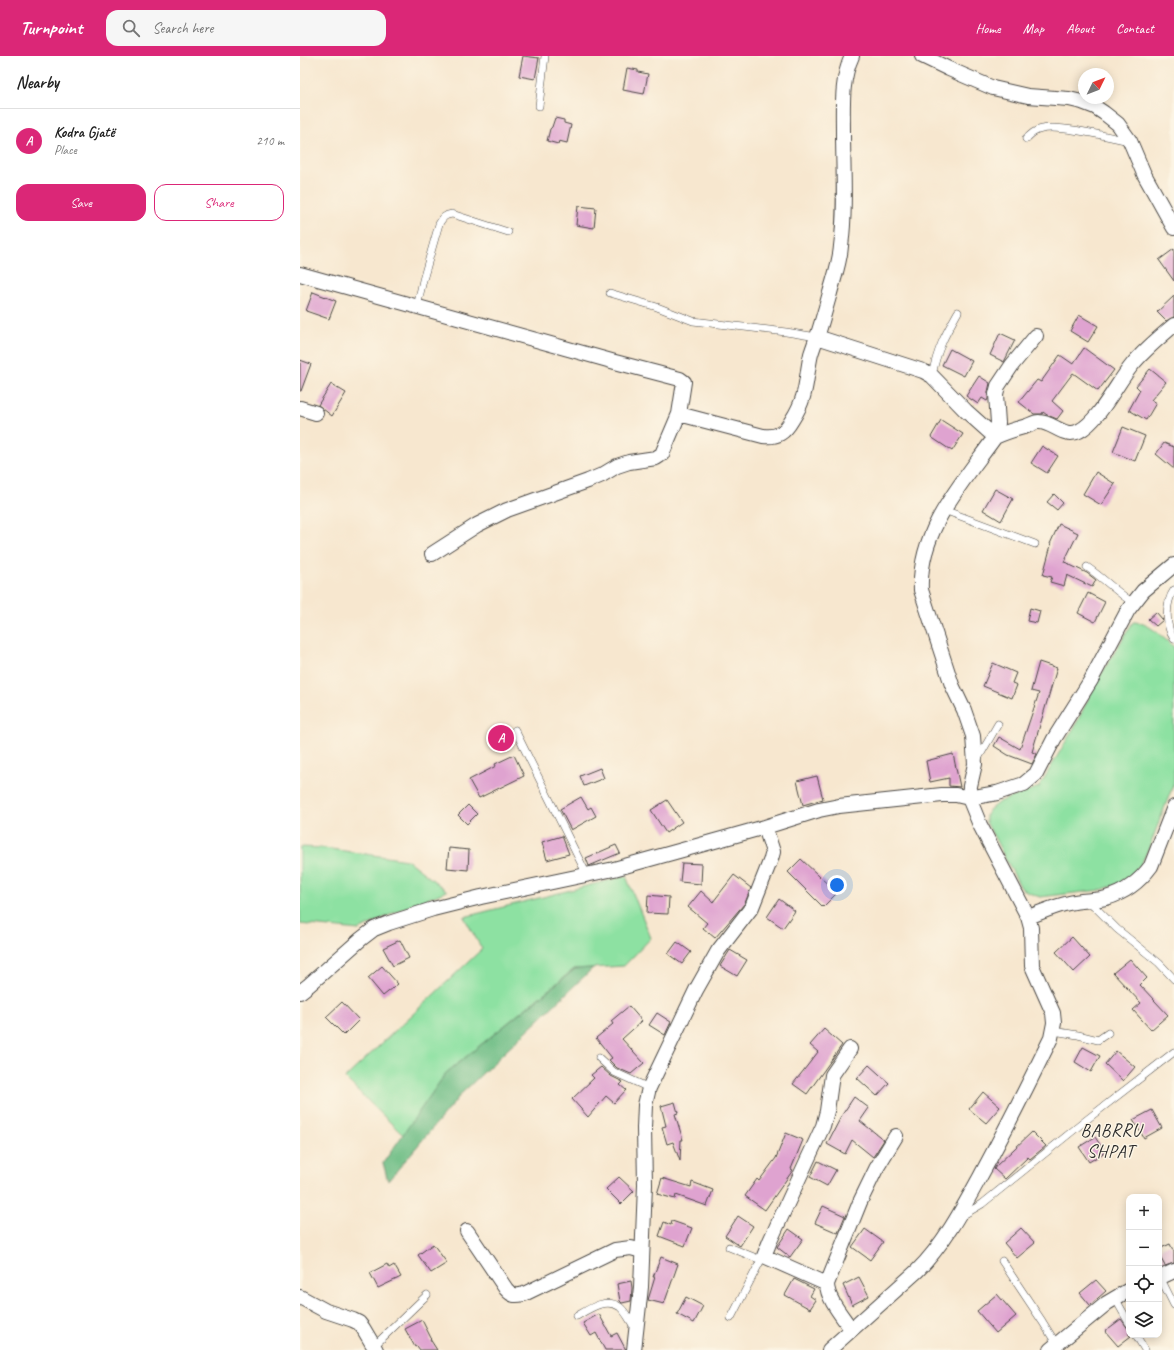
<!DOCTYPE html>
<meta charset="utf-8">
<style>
:root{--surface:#fff;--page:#f6f6f6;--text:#222;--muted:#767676;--line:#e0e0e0;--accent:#db2777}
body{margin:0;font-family:Caveat,sans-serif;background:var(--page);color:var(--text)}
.controls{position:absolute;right:12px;bottom:12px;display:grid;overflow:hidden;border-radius:8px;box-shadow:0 2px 10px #0003}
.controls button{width:36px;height:36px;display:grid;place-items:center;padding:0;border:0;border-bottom:1px solid var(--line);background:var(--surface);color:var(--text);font:20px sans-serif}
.compass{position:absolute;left:778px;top:12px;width:36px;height:36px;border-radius:50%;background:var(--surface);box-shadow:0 2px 10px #0003;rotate:47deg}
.you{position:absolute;left:537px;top:829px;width:14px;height:14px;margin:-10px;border:3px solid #fff;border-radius:50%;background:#1a73e8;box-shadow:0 0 0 6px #1a73e833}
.badge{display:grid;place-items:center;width:26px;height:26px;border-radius:50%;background:var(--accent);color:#fff;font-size:13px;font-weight:700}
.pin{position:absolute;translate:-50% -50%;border:2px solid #fff;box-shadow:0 1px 4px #0006}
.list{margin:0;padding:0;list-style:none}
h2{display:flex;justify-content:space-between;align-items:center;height:52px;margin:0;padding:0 16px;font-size:17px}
h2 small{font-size:13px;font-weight:400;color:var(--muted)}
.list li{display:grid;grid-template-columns:26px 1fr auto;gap:12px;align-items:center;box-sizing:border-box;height:64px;padding:0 16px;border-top:1px solid var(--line)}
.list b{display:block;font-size:15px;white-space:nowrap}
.list p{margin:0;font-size:13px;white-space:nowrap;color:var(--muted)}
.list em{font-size:13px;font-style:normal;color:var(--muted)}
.actions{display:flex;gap:8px;padding:12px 16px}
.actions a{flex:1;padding:9px 0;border:1px solid var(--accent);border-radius:12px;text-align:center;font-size:14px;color:var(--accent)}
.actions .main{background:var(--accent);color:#fff}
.icon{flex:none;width:22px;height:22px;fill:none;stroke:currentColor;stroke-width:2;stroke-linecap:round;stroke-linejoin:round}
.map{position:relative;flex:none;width:874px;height:1294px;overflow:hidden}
header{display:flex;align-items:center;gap:24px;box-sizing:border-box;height:56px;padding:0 20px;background:var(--accent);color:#fff}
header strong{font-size:19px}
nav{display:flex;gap:22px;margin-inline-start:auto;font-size:14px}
.search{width:280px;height:36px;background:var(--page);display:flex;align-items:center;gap:10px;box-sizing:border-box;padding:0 14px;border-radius:12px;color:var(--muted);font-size:15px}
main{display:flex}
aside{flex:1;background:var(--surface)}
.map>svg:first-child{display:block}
.green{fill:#8de1a2;stroke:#5c8666}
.forest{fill:#72bf88;stroke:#4e755a}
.building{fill:#dfa3d0}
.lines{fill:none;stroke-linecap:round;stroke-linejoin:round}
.lane-casing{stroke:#4a4744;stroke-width:8}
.street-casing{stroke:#4a4744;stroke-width:16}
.lane{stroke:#fff;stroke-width:7}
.street{stroke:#fff;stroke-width:14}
.labels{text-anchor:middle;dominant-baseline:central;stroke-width:3;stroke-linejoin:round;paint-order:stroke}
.quarter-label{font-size:18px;letter-spacing:1px;fill:#2b2b2b;stroke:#fcf5e5}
</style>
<header>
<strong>Turnpoint</strong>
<div class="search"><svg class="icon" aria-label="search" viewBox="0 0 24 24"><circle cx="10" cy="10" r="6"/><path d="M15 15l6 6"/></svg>Search here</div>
<nav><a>Home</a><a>Map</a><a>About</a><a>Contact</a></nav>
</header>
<main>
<aside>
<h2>Nearby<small></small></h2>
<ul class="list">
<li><span class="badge">A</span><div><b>Kodra Gjatë</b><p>Place</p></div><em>210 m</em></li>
</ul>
<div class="actions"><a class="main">Save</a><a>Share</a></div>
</aside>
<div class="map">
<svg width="874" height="1294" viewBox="0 0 874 1294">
<rect width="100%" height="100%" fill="#fcf5e5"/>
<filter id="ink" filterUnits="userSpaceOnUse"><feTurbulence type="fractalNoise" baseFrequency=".025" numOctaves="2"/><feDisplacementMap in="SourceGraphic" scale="8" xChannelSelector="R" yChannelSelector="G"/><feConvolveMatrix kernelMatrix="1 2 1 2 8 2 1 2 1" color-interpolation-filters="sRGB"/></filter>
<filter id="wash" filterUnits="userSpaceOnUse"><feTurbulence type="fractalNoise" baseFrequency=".012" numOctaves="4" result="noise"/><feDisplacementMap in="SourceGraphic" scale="16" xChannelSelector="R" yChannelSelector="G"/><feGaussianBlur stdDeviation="0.9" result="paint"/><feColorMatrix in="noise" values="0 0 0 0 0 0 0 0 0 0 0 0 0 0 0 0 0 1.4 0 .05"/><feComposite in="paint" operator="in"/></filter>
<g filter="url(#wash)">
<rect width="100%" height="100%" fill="#f7e7cf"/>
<!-- green -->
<path class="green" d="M833,566C849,566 862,581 874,591V727L849,792L840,810L832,818L820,827L801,834L740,841L729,837L721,832L693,779L686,766V759L689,754L699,746L739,731L775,670L797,625Z
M0,791L24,792L107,804L147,835L104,852L59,874L0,868Z
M326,820L351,882L324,910L274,913L146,1017L103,1079L45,1022L182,893L164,861Z"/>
<!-- forest -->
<path class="forest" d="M293,912L162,1037L88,1125L83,1107L146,1017L275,913Z"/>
<g id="blocks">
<!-- building -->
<path class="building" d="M223,0L239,2L235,23L219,20Z
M327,12L338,14V16L348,18L344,38L323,34Z
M255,62L264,64V67L271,69L267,87L259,85L258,88L247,85L250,73L252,71Z
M278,150L296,152L294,172L276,169Z
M874,193V225L859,204Z
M13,236L36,245L29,263L6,255Z
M874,240V261L866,265L857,256Z
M779,259L798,270L788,286L770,275Z
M700,277L715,284L704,306L690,299Z
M784,292L814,314L798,335L773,317L752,345L763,355L757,363L747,359L743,356L742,358H734L719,346L737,324L741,326L760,299L773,308Z
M650,293L672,305L664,320L642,309Z
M0,304L11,308L1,335H0Z
M850,313L866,326L851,344L856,347L846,364L829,354L840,334L836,330Z
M679,320L690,327L688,336V343L687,345L682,342L678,348L666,340Z
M31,328L46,337L32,360L18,349Z
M641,364L663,378L652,395L631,381Z
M823,371L845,380L835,405L813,396Z
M864,387L874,391V413L856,398Z
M742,390L758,400L747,417L731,407Z
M796,416L815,428L801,449L783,438Z
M695,433L713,443L701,465L683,454Z
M754,438L763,447L757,454L747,446Z
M759,468L778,477L764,506L770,508V509L787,517L796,524L792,531L767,519L764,530L750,526L752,521L743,519L751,489L750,488Z
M788,537L805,546L795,566L778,557Z
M730,552L740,555L737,567L727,565Z
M856,556L863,564L856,570L848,563Z
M739,606L757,612L732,696L737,698L732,708L708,699L694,690L699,681L720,693L739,637L731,635Z
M693,607L716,617L712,627L717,629L712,642L683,630Z
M653,698L660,731L649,730V722L630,726L626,705Z
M214,699L224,720L179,742L169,724L196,710L195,708Z
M300,712L304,722L284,730L280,720Z
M517,720L523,743L503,749L497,725Z
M281,741L288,753L291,751L296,760L271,774L260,753Z
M367,744L382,766L366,777L351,754Z
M168,749L177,758L167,768L158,759Z
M262,780L269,798L247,804L242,786Z
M316,789L320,797L289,810L286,802Z
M149,792L169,794L168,814L147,812Z
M501,803L537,837L523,851L488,816Z
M382,807L402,808L401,828L380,826Z
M434,819L451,832L445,847L415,882L403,872L407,867L388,851L401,835L413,846Z
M348,839L369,841L368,858L347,857Z
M479,843L495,855L483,872L467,861Z
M772,881L790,901L774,916L756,896Z
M100,884L109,902L93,910L83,892Z
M377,886L391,896L382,908L368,898Z
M430,894L447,904L437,920L420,910Z
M830,903L847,922L840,929L868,959L851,974L833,954L841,947L813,917Z
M82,910L98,928L83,940L68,922Z
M42,946L59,964L44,979L26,961Z
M329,950L342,965L322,983L344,1007L331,1018L317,1012L309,1004L312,1002L296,982L313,968L311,965Z
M357,957L371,966L365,979L349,969Z
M524,973L542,989L507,1038L493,1028L518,996L510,989Z
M783,991L800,1000L791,1016L775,1006Z
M816,995L835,1011L823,1025L805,1008Z
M569,1009L589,1027L577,1040L557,1022Z
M301,1011L311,1020L323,1026L320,1029L326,1034L314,1047L306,1040L288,1061L272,1043L294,1022L291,1019Z
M683,1036L700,1051L686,1067L669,1053Z
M554,1041L569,1052L560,1065L584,1084L573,1101L552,1084L545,1098L527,1088L542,1059Z
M375,1046L378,1057L375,1058L383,1084H381L380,1105L373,1086L367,1088L362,1071L366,1070L361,1050Z
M852,1054L862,1072L844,1082L833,1064Z
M732,1076L746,1090L730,1103L728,1101L705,1123L694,1113L696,1110Z
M486,1077L503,1084L491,1113L493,1114L465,1154L445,1140L457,1123L459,1125L476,1102Z
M795,1081L805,1096L789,1106L779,1091Z
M518,1105L536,1114L527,1130L510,1121Z
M319,1121L334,1135L321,1148L306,1133Z
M362,1122L391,1131L392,1126L413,1134L407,1150L376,1139L375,1143L357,1138Z
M523,1150L545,1160L538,1177L515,1167Z
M438,1160L453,1170L440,1190L425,1180Z
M372,1165L392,1172L385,1190L359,1180L364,1166L371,1169Z
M721,1172L735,1187L717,1202L704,1187Z
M489,1173L503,1183L490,1201L477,1191Z
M565,1173L583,1186L570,1204L552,1191Z
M133,1188L147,1207L131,1217L118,1199Z
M870,1188L874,1196V1207L865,1210L859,1199V1193Z
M361,1201L378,1208L364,1248L348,1244L355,1221H353Z
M87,1208L89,1212L94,1209L101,1221L78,1232L70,1217Z
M559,1221L569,1240L552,1249L543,1229Z
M494,1223L514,1233L510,1240L516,1244L510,1253L485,1239Z
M796,1224L806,1235L790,1249L780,1237Z
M331,1225L332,1232L331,1245L322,1247L320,1245L317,1228Z
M697,1238L716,1260L696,1277L677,1255Z
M386,1241L403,1250L394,1267L377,1258Z
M299,1258L311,1280L317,1277L326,1294H305L296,1277L291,1280L283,1267Z
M821,1263L829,1274V1279L831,1280L818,1290L805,1275Z
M122,1264L131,1282L130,1283L137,1294H120L117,1290L115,1291L105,1273Z"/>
</g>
</g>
<g filter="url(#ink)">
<use href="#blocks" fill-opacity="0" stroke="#4a4744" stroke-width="1"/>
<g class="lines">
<defs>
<path id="lane" d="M239,50L245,0
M726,83C731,78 735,74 742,73C758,68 810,81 829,85
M310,237L357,251L393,265L486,276L517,281
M117,251L123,224L139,168C143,161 145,159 152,158L208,176
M632,320C637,293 645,279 658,256
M644,454L735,488
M787,511C803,522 817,536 833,547
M874,534C865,547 865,570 874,583
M215,674L287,819
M676,706L698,668
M789,845L817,873L859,907L874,923
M753,975L778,979L798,984L808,977
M299,1002L314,1016L349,1032
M660,1161L682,1148L785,1065L874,996
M429,1191L461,1204L463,1202
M702,1205L742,1265L757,1289
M860,1221L874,1249
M815,1242L829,1267
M277,1260C289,1253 306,1241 320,1251C326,1256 330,1265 335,1272
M431,1262L461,1204
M836,1279L845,1294
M74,1290L127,1239"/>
<path id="street" d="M622,0L649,13L693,32L728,40L769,43L782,46L795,51L804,57L818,68L830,85L844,118L874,172
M0,218L315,306L380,323L384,326L379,358L362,398L356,402L329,406L317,410L302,419L288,425L207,454L177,469L132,498
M517,281L623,315L632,320L666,355L695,381L698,367L696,338L698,330L712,309L736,280
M0,352L16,357
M379,358L463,380C478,382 485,376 492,364C508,339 505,325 511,298C513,292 515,286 517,281C522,266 526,251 530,237C534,222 540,206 541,190C546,152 543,113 543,75C543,49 541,24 552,0
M728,861C742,856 755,850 769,847C781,844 794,845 806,842C824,837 840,825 851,810L874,751
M0,936L9,929L61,883L74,873L89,867L133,853L181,841L314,813L465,771L519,754L539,750L642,739H656L669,742L697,737L724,728L736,718L754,683L791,624L828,554L843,535L874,509
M550,993L532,1019L527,1055L523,1070L470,1185L464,1200L527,1228C527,1243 543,1261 551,1273
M167,1175L206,1233C212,1240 215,1240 224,1238L315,1194L331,1192L342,1195
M859,1222L874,1215
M527,1228L560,1146L576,1113L596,1080
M0,1241L26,1255L53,1264L59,1267L63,1272L76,1294
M334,1294L341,1231L345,1129L344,1072L345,1049L349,1032L396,934L418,895L452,851L471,803L473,796L465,771
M529,1294L617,1215C644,1188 662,1154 680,1121C705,1075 728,1029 751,982L754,967L753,957L732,910L731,872L728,861L680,769L669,742L670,730L675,708L673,680L664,654L652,629L621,534C618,474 663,426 695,381C705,376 716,373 727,370C730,369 735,366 738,366C752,365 764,383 779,375C799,365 817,327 832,309C844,294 859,282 874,269
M750,1294L807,1247L829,1234"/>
</defs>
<!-- lane casing -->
<use href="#lane" class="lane-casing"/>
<!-- street casing -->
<use href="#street" class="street-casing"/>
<!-- lane -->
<use href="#lane" class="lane"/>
<!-- street -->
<use href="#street" class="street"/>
</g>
</g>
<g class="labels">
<!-- quarter labels -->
<g class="quarter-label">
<text x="811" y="1074">BABRRU<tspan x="811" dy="21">SHPAT</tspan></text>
</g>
</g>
</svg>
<div class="controls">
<button>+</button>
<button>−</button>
<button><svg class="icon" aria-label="locate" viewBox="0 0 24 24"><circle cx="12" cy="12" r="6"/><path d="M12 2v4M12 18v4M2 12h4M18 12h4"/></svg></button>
<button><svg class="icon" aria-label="layers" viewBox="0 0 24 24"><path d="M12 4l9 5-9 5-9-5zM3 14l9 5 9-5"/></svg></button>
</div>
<svg class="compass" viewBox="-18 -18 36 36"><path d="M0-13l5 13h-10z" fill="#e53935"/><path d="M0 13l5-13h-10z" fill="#767676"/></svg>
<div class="you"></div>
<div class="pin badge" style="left:201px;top:682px">A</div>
</div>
</main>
